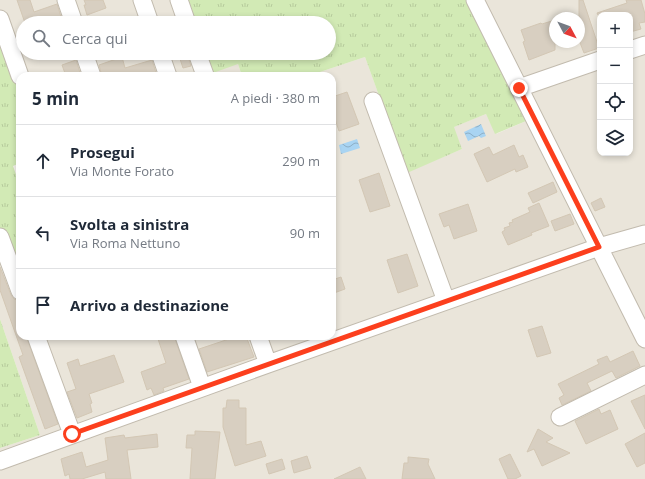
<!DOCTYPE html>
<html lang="it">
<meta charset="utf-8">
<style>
:root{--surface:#fff;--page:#f6f6f7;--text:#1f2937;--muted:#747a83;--line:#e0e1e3}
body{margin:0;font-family:"Open Sans",sans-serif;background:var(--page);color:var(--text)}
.controls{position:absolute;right:12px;top:12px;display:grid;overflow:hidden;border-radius:8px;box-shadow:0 2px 6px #0003}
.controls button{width:36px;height:36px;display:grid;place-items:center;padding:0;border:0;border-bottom:1px solid var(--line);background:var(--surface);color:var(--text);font:20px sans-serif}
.compass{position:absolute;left:549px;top:12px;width:36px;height:36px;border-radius:50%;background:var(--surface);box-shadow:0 2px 6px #0003;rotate:131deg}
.stop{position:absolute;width:12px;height:12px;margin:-9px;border:3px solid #fc3f1d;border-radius:50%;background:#fff}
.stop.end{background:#fc3f1d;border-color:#fff;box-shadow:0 1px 4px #0008}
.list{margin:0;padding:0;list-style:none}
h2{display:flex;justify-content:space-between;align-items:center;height:52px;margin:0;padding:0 16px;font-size:17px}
h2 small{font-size:13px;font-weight:400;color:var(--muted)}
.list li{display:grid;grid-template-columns:26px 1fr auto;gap:12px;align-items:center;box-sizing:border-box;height:72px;padding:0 16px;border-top:1px solid var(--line)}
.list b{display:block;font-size:15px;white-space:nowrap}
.list p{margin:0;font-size:13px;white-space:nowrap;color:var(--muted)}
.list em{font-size:13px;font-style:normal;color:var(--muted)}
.icon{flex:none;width:22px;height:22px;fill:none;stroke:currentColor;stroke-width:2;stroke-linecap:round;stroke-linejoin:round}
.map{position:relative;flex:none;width:645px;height:479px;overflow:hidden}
.search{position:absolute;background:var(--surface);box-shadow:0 2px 6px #0003;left:16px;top:16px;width:320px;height:44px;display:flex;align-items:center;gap:10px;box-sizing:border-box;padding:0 14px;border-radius:22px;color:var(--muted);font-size:15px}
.panel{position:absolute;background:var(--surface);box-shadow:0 2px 6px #0003;left:16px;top:72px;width:320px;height:268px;border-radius:12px}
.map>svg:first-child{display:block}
.residential{fill:#eae5da;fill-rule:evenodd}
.grass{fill:url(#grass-tufts)}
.water{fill:url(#water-waves)}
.building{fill:#d8cfc1;stroke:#d3c7b4}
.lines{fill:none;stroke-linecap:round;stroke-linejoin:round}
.minor-casing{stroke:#c2bbae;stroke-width:19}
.minor{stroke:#fff;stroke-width:17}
.route{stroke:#fc3f1d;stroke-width:5}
</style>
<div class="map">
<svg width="645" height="479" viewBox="0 0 645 479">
<defs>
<pattern id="grass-tufts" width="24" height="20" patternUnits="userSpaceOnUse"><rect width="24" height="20" fill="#d2eab5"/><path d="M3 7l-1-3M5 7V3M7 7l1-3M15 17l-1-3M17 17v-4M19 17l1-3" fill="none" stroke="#b6ca9c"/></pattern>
<pattern id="water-waves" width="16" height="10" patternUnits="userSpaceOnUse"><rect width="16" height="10" fill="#a9d4f2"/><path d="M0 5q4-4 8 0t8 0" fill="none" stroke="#8caec5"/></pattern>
</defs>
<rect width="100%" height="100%" fill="#f6f3ec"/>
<!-- residential -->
<path class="residential" d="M0,0H184L192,23H23V53H202L238,64L242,76H20V93L0,37Z
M467,0H645V479H0V448L40,435L0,319V235L20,272V336H332V76H308L365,57L407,172L462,149L453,127L486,114L496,134L531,119ZM600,15H630V153H600ZM555,18H579V42H555Z"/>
<!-- grass -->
<path class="grass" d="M184,0H467L531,119L495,134L486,114L454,127L462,149L407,173L365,57L308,76H242L238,64L210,74L202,53H329V23H192Z
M0,37L20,93V163L13,166L20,186V272L0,235Z
M0,319L40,435L0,448Z"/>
<!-- water -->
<path class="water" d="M481,124L486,136L481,138L479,136L468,141L464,132Z
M357,139L360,148L341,154L339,145Z"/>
<!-- building -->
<path class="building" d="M17,0H30L34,12L57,4L63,23H25Z
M84,0H103L106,8L87,15L84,5H86Z
M579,0H583L599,48L584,53L579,40Z
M626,0H641L645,14V22L639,23L641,29L630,32V15H598L597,13L627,3Z
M555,20V50L529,60L523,42L525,41L521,30L541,23L542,24Z
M178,53H187L191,66L183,68Z
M122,57L125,68L152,60L157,76H102L99,65Z
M76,60L81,76H66L62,65Z
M347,92L359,124L339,131L332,110V97Z
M514,145L519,157L523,155L528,167L516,172L515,169L487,182L474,154L489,147L493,155Z
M379,173L390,206L370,212L359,180Z
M553,182L557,192L533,203L528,193Z
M601,198L605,207L595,211L591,203Z
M539,203L549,226L531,233L532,235L508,245L502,232L505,230L504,228L510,226L509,223L513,222L512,220L530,212L528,208Z
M468,204L477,231L454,239L449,225L444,227L439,214Z
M570,214L574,224L555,231L551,221Z
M407,254L418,286L398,293L387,260Z
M0,267L11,295L14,299L20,301V336H26L58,424L45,429L19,357L23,355L0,290Z
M341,277L345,289L334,293L332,286V280Z
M542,326L551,353L537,357L528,330Z
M157,336H174L189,379L163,388L164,391L154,395L151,388L147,390L141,372L166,363Z
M228,336H246L254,357L207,372L199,349L229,339Z
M633,351L640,366L616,378L612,371L587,383L591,391L562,405L559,398L564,395L558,384L599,364L597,360L607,356L610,362Z
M114,355L124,382L89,394L92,403L90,404L92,412L77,418L67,392L76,389L67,363L78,359L80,366Z
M645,395V429L631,401Z
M227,400H239V408H246V445L261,441L266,456L235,466L223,427V408H226Z
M599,409L601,414L610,410L618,429L586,444L575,421Z
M538,429L553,438L546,442L570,453L542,466L534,449L527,452Z
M195,431L220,432L215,479H190L192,448H186L187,435H195Z
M645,433V463L637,467L625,444Z
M157,434L158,447L127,450L131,479H106L105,472L82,479H70L69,474L65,476L61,459L82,452L86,467L108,460L105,438L124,435L125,438Z
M510,454L521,476L515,479H508L499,459Z
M307,456L311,468L294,473L291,461Z
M408,457L429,459L428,464L435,479H402L404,463H408Z
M282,459L285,469L269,474L266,464Z
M360,467L366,479H334Z"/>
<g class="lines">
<defs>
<path id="minor" d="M66,0L74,23
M142,0L150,23
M179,0L187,23
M475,0L645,339
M0,19L20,76
M630,50L645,45
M84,53L92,76
M160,53L168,76
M197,53L205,75
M519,88L600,60
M373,101L446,301
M0,237L20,291
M36,336L72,434
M184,336L202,387
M258,336L268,364
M560,417L645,375
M0,461L268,364L599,247L645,234"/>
</defs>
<!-- minor casing -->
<use href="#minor" class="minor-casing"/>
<!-- minor -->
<use href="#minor" class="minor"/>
</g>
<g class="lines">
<!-- route -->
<path class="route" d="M72,434L599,247L519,88"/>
</g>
</svg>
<div class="controls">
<button>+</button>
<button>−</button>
<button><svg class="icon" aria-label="locate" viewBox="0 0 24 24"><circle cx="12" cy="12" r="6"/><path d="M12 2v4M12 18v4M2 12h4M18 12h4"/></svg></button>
<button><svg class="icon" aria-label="layers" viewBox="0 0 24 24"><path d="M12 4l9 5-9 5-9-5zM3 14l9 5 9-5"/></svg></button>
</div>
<svg class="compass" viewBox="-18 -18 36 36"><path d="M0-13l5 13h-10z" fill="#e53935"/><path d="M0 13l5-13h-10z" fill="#747a83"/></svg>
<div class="stop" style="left:72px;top:434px"></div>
<div class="stop end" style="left:519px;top:88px"></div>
<div class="search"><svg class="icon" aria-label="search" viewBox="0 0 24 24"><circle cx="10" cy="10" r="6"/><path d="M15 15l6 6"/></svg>Cerca qui</div>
<section class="panel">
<h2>5 min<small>A piedi · 380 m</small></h2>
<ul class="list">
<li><svg class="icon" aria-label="ahead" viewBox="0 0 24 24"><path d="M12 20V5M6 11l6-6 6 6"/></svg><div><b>Prosegui</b><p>Via Monte Forato</p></div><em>290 m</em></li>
<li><svg class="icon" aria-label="left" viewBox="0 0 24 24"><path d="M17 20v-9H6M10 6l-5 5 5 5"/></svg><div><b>Svolta a sinistra</b><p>Via Roma Nettuno</p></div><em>90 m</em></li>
<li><svg class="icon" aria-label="arrive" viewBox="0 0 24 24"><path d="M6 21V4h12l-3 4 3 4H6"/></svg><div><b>Arrivo a destinazione</b></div></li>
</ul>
</section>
</div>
